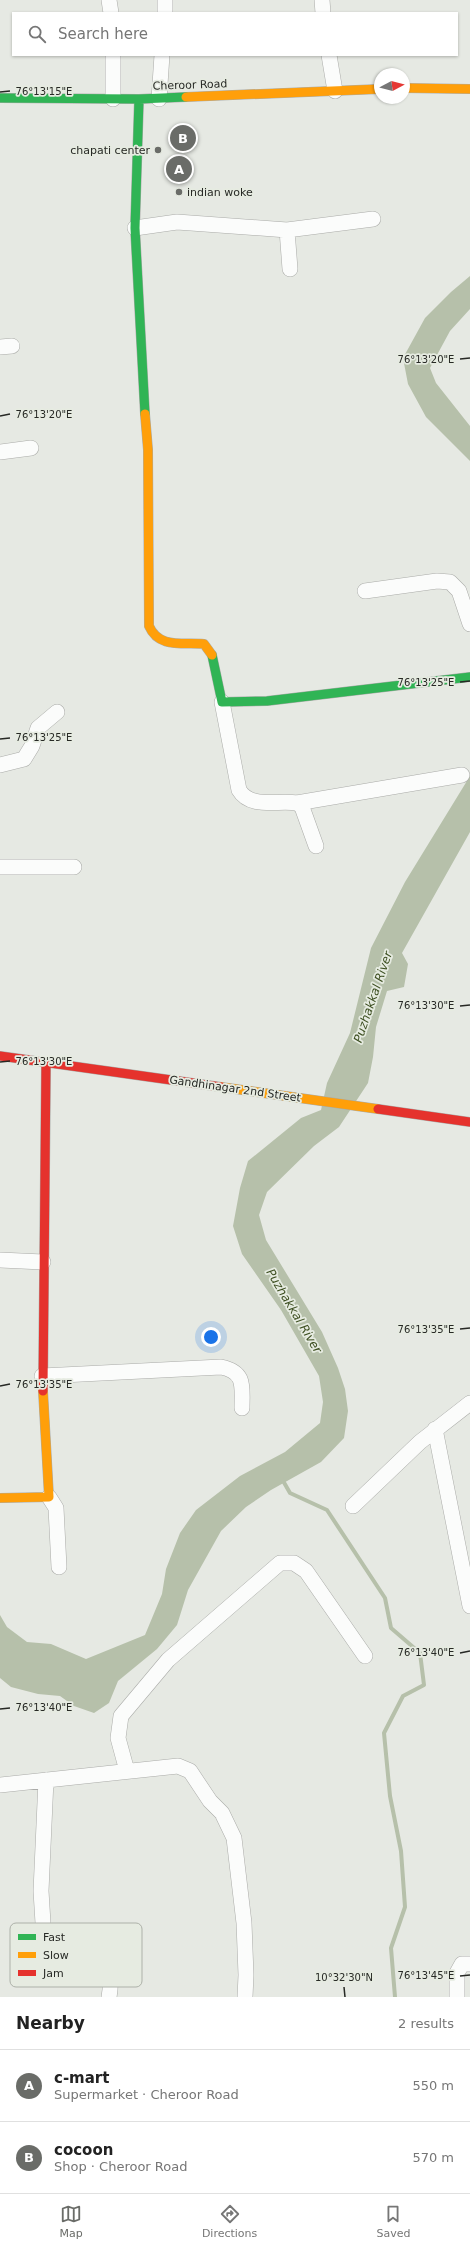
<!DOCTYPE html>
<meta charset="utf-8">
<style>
:root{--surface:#fff;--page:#f2f2f2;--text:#222;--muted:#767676;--line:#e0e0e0;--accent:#6a6c68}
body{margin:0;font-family:"DejaVu Sans",sans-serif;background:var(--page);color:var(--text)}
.compass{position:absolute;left:374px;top:68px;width:36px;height:36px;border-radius:50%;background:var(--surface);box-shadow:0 1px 3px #0004;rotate:83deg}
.you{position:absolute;left:211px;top:1337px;width:14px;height:14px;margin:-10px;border:3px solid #fff;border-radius:50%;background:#1a73e8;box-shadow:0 0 0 6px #1a73e833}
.badge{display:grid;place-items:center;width:26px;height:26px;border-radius:50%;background:var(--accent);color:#fff;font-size:13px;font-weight:700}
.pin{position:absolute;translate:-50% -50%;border:2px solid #fff;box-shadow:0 1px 4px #0006}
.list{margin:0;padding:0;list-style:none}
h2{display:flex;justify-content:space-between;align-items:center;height:52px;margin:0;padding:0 16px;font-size:17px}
h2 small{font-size:13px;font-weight:400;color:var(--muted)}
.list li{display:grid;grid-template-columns:26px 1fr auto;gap:12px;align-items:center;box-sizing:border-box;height:72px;padding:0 16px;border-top:1px solid var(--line)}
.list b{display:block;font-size:15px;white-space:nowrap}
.list p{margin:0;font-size:13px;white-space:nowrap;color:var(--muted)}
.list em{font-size:13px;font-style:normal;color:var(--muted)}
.icon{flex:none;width:22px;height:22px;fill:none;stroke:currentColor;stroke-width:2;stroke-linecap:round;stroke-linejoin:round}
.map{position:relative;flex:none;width:470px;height:1997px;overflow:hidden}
.search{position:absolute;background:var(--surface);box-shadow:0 1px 3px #0004;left:12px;right:12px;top:12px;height:44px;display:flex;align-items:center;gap:10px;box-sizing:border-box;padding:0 14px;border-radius:0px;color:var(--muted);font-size:15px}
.sheet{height:196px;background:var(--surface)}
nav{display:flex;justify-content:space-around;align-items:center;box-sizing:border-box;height:56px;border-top:1px solid var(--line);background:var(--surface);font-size:11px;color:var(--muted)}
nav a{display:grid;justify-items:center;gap:2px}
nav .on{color:var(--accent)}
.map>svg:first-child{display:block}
.water{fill:#b6c0aa}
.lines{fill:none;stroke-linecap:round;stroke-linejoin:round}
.stream{stroke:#b6c0aa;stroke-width:4}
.street-casing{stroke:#aaaba8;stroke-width:16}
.fast-casing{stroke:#aaaba8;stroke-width:10}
.slow-casing{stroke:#aaaba8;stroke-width:10}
.jam-casing{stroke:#aaaba8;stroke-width:10}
.street{stroke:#fbfcfb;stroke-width:15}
.fast{stroke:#30b455;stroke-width:9}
.slow{stroke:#ff9f0a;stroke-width:9}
.jam{stroke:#e5322d;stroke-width:9}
.ticks{fill:none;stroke:#272925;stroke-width:1.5}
.poi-dot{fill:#6a6c68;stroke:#e6ebe1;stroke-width:1.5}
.labels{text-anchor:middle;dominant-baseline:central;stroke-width:3.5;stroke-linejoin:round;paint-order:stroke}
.street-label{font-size:11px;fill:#272925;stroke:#e6ebe1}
.poi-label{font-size:11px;fill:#272925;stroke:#e6ebe1;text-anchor:end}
.water-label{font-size:12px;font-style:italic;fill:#3c4e20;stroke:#e6ebe1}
.key{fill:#e6ebe1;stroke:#adb1a9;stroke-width:1}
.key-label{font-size:11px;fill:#272925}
.ticks-label{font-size:10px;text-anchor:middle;fill:#272925;stroke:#e6ebe1;stroke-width:3.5;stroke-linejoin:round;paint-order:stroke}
</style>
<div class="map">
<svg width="470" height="1997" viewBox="0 0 470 1997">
<rect width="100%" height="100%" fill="#e6e9e3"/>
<!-- water -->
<path class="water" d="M470,276V309L450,331L430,368L436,383L470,426V461L426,417L408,384L403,358L425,318L451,292Z
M470,776V832L402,953L408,964L404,987L387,991L376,1027L373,1057L368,1083L339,1127L314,1146L267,1192L259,1215L266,1240L322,1332L338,1368L345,1389L348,1411L344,1438L321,1462L271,1490L246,1507L221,1531L188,1590L177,1625L157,1649L118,1681L109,1703L94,1713L74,1706L60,1696L38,1694L11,1687L0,1678V1615L7,1627L27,1642L51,1644L86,1659L145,1635L162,1594L166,1569L180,1533L196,1510L240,1476L285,1452L320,1423L323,1402L319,1376L281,1310L242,1254L233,1226L240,1188L248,1161L301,1118L321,1110L327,1083L350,1033L371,948L405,882Z"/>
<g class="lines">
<!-- stream -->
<path class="stream" d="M282,1479L290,1493L327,1510L385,1598L391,1628L420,1653L424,1685L403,1696L384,1733L390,1796L401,1851L405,1907L391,1948L395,1997"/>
<defs>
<path id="street" d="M109,0L111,13
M165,0V13
M322,0L323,13
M329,55L335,91
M113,99V55
M159,99L162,55
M135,228L177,222L287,230L290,269
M287,230L373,219
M0,347L12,346
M0,452L31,448
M365,591L437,581L450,582L459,591L470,624
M222,702L239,790C250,809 278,800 297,803L302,807L316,846
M0,765L24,759L32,746L38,728L57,712
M297,803L462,775
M0,867H74
M0,1260L43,1262
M42,1376L221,1367C246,1372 242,1387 242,1408
M435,1429L470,1606
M49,1497L56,1508L59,1567
M353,1506L420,1442L470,1403
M127,1771L118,1738L121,1716L168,1660L280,1563H294L306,1571L365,1656
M46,1780L41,1891L45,1955C48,1959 51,1963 56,1965C61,1966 67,1964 71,1963C101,1958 115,1964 109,1997
M0,1785L178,1766L190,1771L210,1801L222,1813L234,1838L244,1923L246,1975L245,1997
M457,1997V1973L462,1964H470"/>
<path id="fast" d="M0,98L139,99L186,97
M139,99L135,228L145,414
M212,655L222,702L267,701L470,677"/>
<path id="slow" d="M404,88L470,89
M186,97L380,89
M145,414L148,450L149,626C159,649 183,642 204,644L212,655
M221,1087L378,1109
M0,1498L49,1497L43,1391"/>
<path id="jam" d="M0,1056L221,1087
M378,1109L470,1122
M43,1391L46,1062"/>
</defs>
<!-- street casing -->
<use href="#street" class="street-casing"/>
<!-- fast casing -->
<use href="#fast" class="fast-casing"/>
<!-- slow casing -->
<use href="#slow" class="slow-casing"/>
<!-- jam casing -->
<use href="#jam" class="jam-casing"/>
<!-- street -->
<use href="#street" class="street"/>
<!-- fast -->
<use href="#fast" class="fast"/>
<!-- slow -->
<use href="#slow" class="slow"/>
<!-- jam -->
<use href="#jam" class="jam"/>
</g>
<!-- ticks -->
<path class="ticks" d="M0,92L10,91M460,359L470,358M0,416L10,414M460,682L470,681M0,739L10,738M460,1006L470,1005M0,1062L10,1061M460,1329L470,1328M0,1386L10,1384M460,1653L470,1651M0,1709L10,1708M460,1976L470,1975M344,1987L345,1997"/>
<!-- markers -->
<g class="poi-dot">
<circle cx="158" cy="150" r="4"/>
<circle cx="179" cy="192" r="4"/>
</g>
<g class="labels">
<!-- street labels -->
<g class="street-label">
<text transform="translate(190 85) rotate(-2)">Cheroor Road</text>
<text transform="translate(235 1089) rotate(8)">Gandhinagar 2nd Street</text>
</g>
<!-- poi labels -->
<g class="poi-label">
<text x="150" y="150">chapati center</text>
<text x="187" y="192" text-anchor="start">indian woke</text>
</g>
<!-- water labels -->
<g class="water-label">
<text transform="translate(373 997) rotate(-71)">Puzhakkal River</text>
<text transform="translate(294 1311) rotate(59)">Puzhakkal River</text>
</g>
</g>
<!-- legend -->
<rect x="10" y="1923" width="132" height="64" rx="6" class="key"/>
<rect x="18" y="1934" width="18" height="6" fill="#30b455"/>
<rect x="18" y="1952" width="18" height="6" fill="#ff9f0a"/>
<rect x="18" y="1970" width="18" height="6" fill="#e5322d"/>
<g class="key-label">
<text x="43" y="1941">Fast</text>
<text x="43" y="1959">Slow</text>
<text x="43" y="1977">Jam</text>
</g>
<g class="ticks-label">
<text x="44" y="95">76°13'15"E</text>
<text x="426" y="363">76°13'20"E</text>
<text x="44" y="418">76°13'20"E</text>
<text x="426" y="686">76°13'25"E</text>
<text x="44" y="741">76°13'25"E</text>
<text x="426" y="1009">76°13'30"E</text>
<text x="44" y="1065">76°13'30"E</text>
<text x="426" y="1333">76°13'35"E</text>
<text x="44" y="1388">76°13'35"E</text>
<text x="426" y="1656">76°13'40"E</text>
<text x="44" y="1711">76°13'40"E</text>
<text x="426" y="1979">76°13'45"E</text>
<text x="344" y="1981">10°32'30"N</text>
</g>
</svg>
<svg class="compass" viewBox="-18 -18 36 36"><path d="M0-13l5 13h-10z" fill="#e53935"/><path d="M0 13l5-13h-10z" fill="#767676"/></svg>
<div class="you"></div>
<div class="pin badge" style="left:179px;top:169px">A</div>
<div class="pin badge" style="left:183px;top:138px">B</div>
<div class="search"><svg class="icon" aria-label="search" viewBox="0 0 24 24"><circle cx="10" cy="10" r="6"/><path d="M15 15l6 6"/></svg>Search here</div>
</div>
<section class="sheet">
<h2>Nearby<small>2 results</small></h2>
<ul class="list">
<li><span class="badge">A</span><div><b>c-mart</b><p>Supermarket · Cheroor Road</p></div><em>550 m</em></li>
<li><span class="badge">B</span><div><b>cocoon</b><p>Shop · Cheroor Road</p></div><em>570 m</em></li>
</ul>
</section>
<nav>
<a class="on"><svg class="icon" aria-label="map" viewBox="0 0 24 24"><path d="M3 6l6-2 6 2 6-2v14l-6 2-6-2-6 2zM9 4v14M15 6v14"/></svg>Map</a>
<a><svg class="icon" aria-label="directions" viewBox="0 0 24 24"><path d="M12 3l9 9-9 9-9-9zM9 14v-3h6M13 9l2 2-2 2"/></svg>Directions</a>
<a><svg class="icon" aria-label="saved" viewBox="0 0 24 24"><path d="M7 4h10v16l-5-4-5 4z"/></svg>Saved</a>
</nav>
